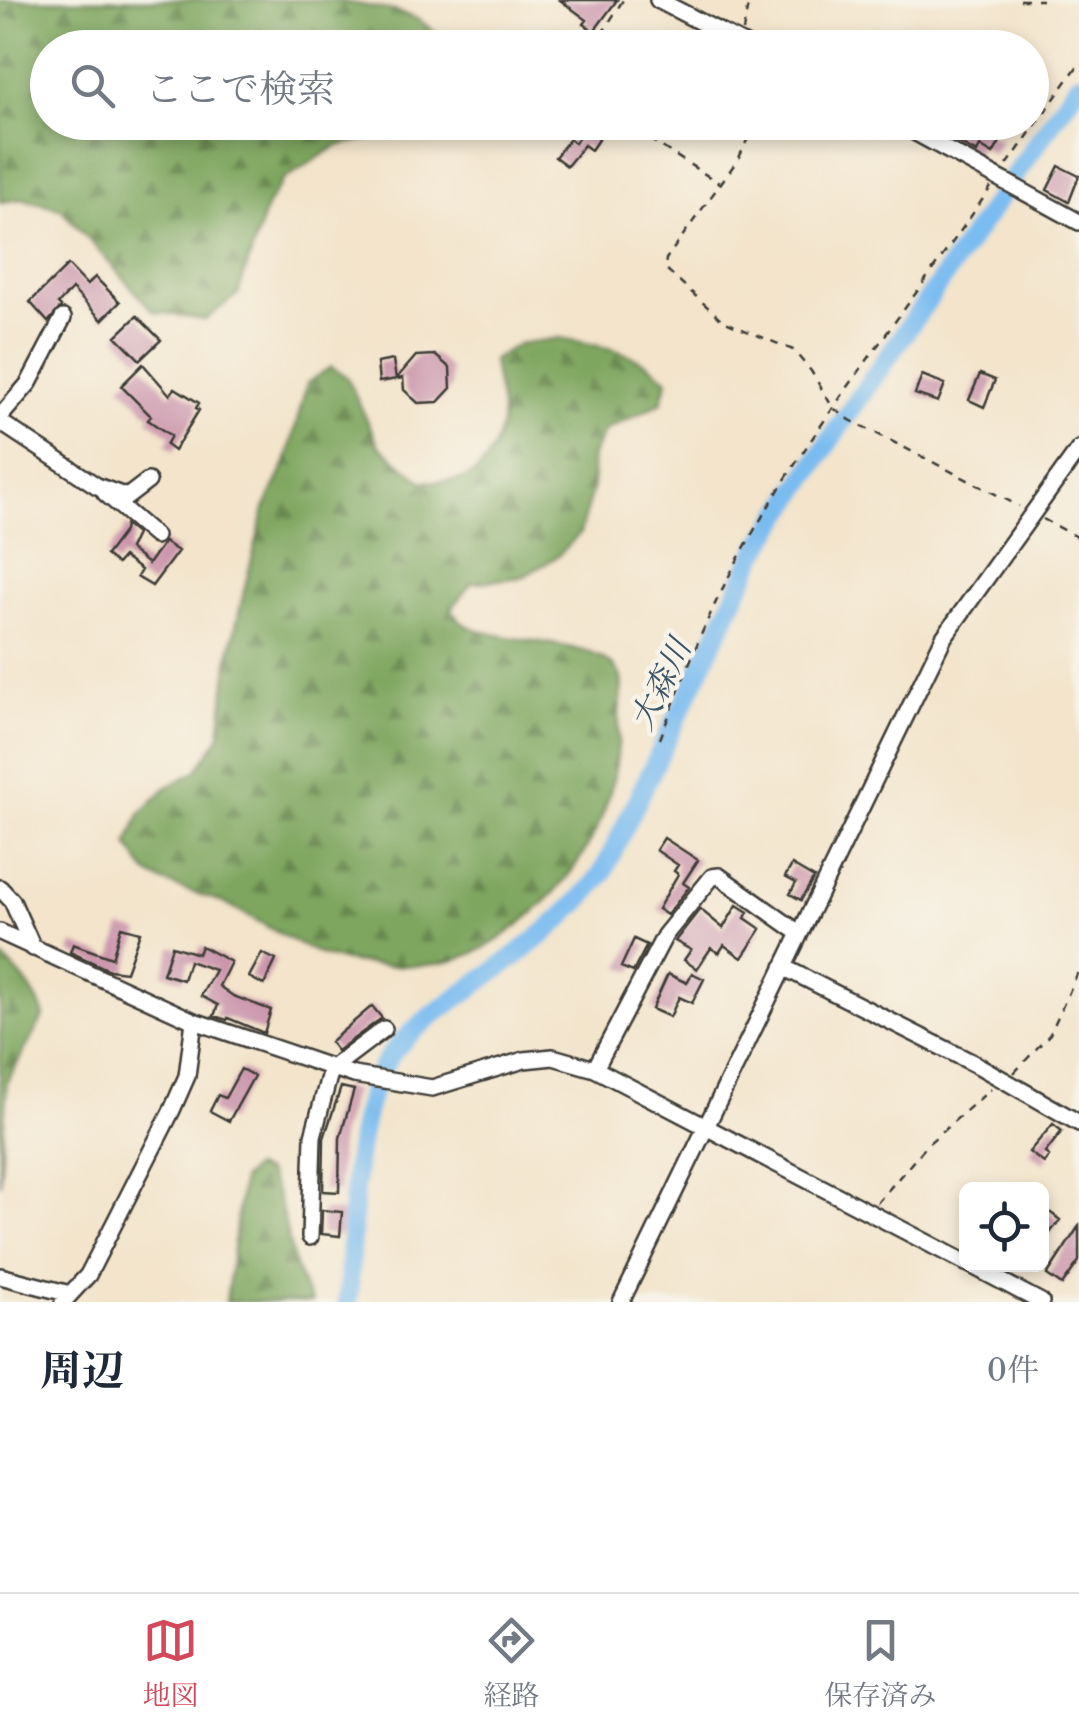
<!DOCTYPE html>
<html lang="ja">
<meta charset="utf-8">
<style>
:root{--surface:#fff;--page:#f2f2f3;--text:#1f2937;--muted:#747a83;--line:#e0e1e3;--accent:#d1495b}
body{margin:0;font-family:"Libre Caslon Text","Noto Serif JP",serif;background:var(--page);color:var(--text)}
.controls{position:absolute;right:30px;bottom:30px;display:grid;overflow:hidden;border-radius:15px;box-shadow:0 5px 15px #0003}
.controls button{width:90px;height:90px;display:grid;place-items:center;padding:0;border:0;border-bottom:2px solid var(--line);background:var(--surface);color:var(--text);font:50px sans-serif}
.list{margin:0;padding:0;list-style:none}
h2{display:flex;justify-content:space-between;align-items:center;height:130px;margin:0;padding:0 40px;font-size:42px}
h2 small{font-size:32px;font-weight:400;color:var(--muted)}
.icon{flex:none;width:55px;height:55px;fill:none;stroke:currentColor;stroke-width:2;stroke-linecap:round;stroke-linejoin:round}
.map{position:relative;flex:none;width:1079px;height:1302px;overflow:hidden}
.search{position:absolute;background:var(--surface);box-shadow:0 5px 15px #0003;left:30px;right:30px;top:30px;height:110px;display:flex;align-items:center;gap:25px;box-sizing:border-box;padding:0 35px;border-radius:55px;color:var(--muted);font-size:38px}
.sheet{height:290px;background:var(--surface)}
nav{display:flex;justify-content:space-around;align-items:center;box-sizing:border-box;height:140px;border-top:2px solid var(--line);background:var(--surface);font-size:28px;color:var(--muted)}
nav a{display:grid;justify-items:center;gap:5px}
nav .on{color:var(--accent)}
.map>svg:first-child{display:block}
.forest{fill:url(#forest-firs);stroke:#4d613d;stroke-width:2.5}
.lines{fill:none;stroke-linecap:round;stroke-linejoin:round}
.river{stroke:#7abcf0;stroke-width:20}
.building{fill:#cc97ad}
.minor-casing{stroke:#3c3a36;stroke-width:20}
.path{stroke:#3c3a36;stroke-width:2.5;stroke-dasharray:8 8;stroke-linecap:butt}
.minor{stroke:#fff;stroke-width:15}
.labels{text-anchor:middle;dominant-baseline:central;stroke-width:9;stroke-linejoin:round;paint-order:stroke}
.water-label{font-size:32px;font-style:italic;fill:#3d5466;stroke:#f7f3e8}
</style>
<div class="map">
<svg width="1079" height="1302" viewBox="0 0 1079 1302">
<defs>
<pattern id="forest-firs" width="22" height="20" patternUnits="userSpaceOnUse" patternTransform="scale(2.5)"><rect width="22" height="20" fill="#7ea65e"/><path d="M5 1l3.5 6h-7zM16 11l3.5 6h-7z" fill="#66864d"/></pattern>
</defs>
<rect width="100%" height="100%" fill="#f7f3e8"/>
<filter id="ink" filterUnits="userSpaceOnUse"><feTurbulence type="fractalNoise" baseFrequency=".01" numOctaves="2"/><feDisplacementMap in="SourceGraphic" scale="20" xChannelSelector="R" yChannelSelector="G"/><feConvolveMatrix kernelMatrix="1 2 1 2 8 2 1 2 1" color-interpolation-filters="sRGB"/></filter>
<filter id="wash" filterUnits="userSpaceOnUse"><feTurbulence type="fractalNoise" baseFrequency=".0048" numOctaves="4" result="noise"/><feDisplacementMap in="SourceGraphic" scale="40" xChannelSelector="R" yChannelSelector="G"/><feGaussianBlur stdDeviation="2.25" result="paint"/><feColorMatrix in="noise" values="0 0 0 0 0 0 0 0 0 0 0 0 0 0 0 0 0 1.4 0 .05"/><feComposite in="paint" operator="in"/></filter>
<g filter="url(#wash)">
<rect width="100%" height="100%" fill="#f3e4cb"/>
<!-- forest -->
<path class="forest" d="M0,0H335L395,11L415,18L435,31L451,47L48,48V122L437,123L337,146L283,180L267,205L238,294L205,320L153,311L60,208L24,199L0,202Z
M560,338C602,346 636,350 668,380L661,403L605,430L592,456L593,486L580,533L558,556L523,577L471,583L452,609C453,611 458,620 460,621C493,647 608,635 621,678C624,688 619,704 619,716C621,807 580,883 505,935C486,949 460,961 436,964C407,968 349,965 322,955C290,942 260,921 228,905C207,895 167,887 150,875C141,869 134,853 128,844L140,814L167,787L196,771L220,736L228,661L247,578L266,505L286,463L307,383L331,367L347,377L379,446L422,481C437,481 456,483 469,476C489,467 505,428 501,407C499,391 494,377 493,360L518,344Z
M0,956C19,971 36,993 44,1016L7,1082L0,1184Z
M253,1168L266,1172C292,1216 283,1258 312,1302H226L242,1179Z"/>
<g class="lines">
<!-- river -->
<path class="river" d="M348,1302C353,1233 349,1130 381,1070C399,1036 434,1014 464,993C514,957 565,923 602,874L755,555L836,431L1079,83"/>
</g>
<g id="blocks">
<!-- building -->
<path class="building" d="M560,0H617L594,31L584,24L587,20Z
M589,122H610L591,150L584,145L567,166L555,157L570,139L575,143Z
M921,122L969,124L1001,140L993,154L980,146L977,153Z
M1059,166L1079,176L1069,202L1047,190Z
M68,265L87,285L95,277L120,302L102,320L72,289L58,304L61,307L48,322L30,302Z
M137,316L161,340L140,360L116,336Z
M435,355L450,368L451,388L438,402L418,403L404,390L403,378L379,382L377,363L393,360L396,379L416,356Z
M143,364L170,395L175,388L199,403L196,408L199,410L174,451L166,445L171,436L148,420L151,416L121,386Z
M980,374L995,380L984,407L969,400Z
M922,375L945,384L938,402L915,394Z
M125,525L136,534L129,549L148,564L164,542L178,551L152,586L137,577L141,570L123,557L117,564L106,555L124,531Z
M664,838L698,860L683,883L689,887L667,915L658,909L678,874L674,871L678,865L656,850Z
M792,865L814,878L801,900L790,894L796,883L785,877Z
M737,905L748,912L745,918L761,929L742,958L724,945L719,953L711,948L697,969L684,960L691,950L675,941L700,909L723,928Z
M121,927L140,932L126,972L109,970L70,952L73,944L112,958Z
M634,939L647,945L633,972L621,967Z
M172,946L198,954L201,946L231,962L219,986L233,996L271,1010L264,1033L228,1018L227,1020L214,1016L218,1005L201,996L215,970L189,961L183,980L163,974Z
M262,953L276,960L264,985L249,977Z
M692,973L704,979L692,1003L679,997L670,1017L652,1009L668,974L687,983Z
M372,1006L382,1018L337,1051L330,1042Z
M241,1069L254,1076L229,1121L210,1111L218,1095L225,1098Z
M341,1087L354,1090L340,1138L339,1192L323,1191L324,1138Z
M1053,1124L1062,1131L1045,1153L1049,1156L1044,1163L1029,1152Z
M1042,1206L1060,1220L1042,1243Z
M322,1210L342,1212L340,1236L321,1234Z
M1079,1226V1261L1062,1285L1047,1275Z"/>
</g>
</g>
<g filter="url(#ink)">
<use href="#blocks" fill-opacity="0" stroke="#3c3a36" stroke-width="2.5"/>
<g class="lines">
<defs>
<path id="minor" d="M658,0L751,48
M896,122L1079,222
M0,417L29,383L63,318
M0,422L97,486L127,497L148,481
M105,493L155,536
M0,888L12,901L33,948
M0,932L194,1021L354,1075L432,1088L524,1060L553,1057L595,1069L966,1263
M783,967L979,1066L1079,1123
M595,1069L665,935L712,877L719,876L799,933
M310,1237L313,1136L331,1069L384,1029
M969,1264L1041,1302
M0,1276L70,1294
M63,1302L88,1275L172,1110L187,1076L194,1021
M621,1302L944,637L1079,449"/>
</defs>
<!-- minor casing -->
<use href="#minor" class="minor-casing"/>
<!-- path -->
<path class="path" d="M1020,0H1042
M743,31L749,0
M593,48L623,0
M622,122L719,183
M755,122L739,158L666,259L665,268L723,321L793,350L811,371L833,408L850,420L1019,506
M1007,165L1079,64
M1043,519L1079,538
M660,739C681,685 701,629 728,578C800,439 903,317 991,187
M1014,1073L1050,1034L1079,970
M877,1203L929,1143L991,1089"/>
<!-- minor -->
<use href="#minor" class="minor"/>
</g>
</g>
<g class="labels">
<!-- water labels -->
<g class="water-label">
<text transform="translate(660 684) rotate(-64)">大森川</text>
</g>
</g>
</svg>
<div class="controls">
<button><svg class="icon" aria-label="locate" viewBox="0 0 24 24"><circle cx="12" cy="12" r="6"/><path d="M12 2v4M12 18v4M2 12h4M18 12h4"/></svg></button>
</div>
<div class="search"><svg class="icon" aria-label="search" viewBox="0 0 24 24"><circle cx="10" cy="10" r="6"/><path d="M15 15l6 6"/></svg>ここで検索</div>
</div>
<section class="sheet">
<h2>周辺<small>0件</small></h2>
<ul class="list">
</ul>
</section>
<nav>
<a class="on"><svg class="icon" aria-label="map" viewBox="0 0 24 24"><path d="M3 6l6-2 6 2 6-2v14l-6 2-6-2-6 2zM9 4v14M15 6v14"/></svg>地図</a>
<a><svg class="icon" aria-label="directions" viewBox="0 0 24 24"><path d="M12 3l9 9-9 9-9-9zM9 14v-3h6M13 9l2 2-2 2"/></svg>経路</a>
<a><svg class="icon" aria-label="saved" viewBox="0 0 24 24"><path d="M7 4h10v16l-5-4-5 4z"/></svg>保存済み</a>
</nav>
